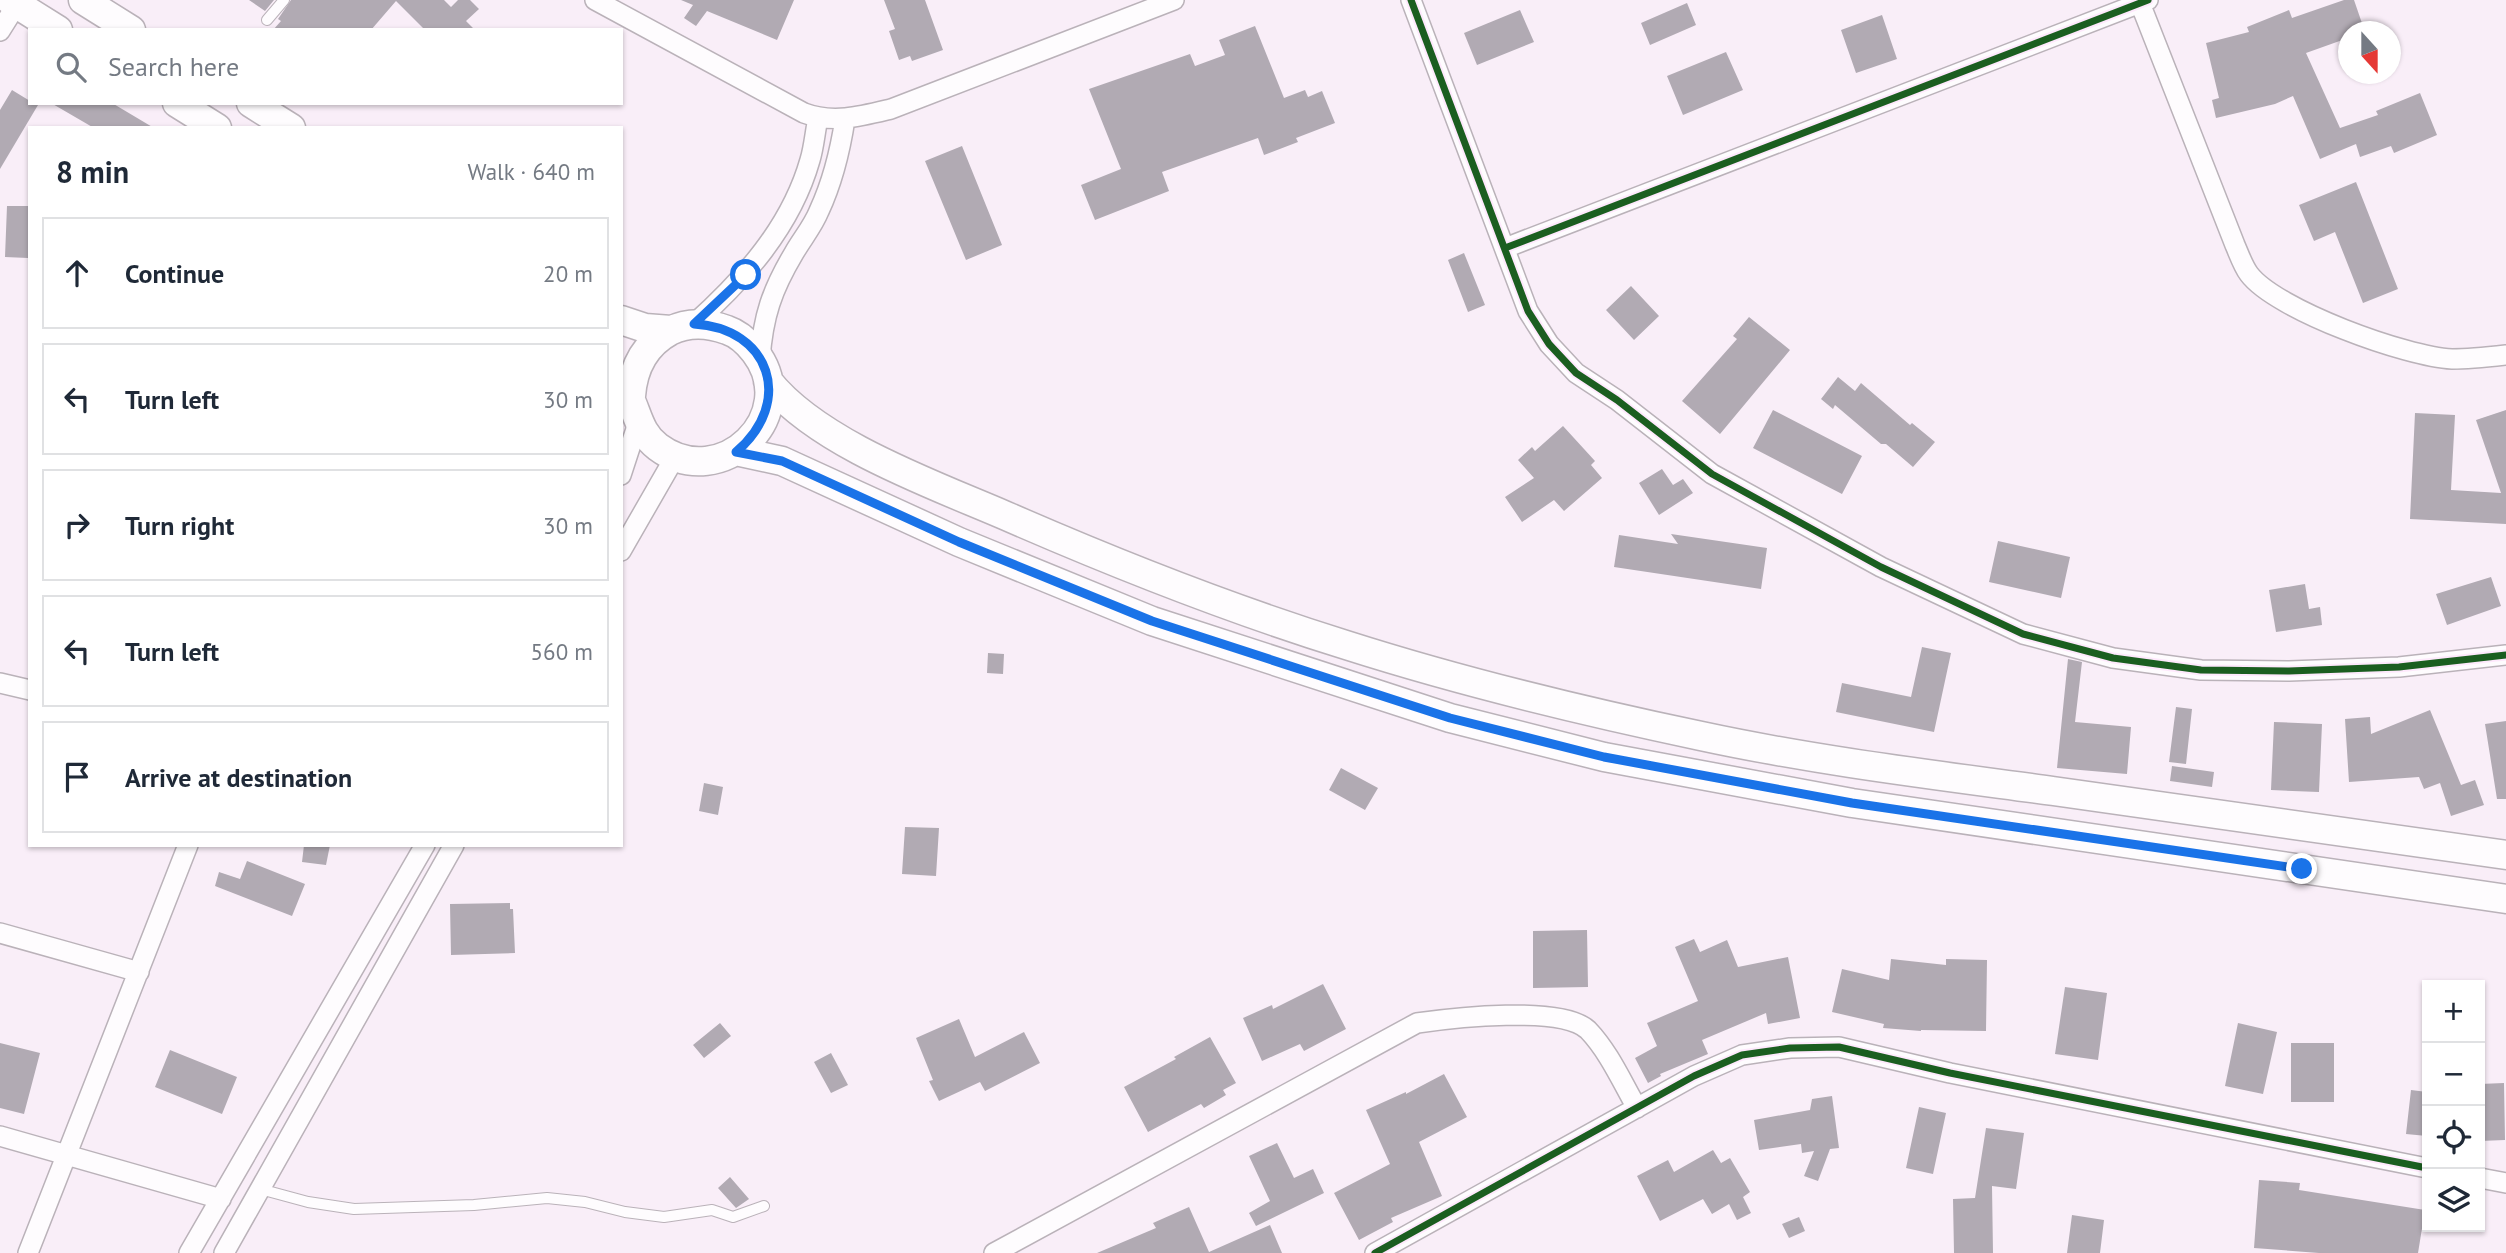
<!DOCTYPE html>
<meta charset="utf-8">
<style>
:root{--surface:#fff;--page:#f6f6f7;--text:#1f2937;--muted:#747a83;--line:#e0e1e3}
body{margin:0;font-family:"PT Sans",sans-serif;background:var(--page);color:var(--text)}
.controls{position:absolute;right:21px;bottom:21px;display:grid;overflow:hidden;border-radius:0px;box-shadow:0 2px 5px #0004}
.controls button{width:63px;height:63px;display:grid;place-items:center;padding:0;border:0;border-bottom:2px solid var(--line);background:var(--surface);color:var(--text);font:35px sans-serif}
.compass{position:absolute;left:2338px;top:21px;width:63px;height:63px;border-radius:50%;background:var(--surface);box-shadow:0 2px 5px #0004;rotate:159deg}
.stop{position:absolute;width:21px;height:21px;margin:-16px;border:5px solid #1a73e8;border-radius:50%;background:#fff}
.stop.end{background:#1a73e8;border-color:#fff;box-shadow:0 2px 7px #0008}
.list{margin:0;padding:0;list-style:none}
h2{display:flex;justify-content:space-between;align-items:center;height:91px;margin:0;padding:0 28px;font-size:30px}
h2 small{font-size:23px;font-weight:400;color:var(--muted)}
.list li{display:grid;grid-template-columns:46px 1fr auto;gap:21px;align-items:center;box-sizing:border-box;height:112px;margin:0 14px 14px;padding:0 14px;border:2px solid var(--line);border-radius:0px}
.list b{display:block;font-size:26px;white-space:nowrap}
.list em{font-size:23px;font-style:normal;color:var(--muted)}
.icon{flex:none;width:38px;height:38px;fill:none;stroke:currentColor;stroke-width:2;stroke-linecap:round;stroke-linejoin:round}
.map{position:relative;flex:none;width:2506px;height:1253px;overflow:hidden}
.search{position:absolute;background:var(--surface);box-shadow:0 2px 5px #0004;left:28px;top:28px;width:595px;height:77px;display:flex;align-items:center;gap:18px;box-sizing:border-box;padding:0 24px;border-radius:0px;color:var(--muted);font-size:26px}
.panel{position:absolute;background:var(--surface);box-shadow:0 2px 5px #0004;left:28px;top:126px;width:595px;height:721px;border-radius:0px}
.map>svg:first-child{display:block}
.building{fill:#b1aab3}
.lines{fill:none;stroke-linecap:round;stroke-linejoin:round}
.lane-casing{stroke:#bab2b9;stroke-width:12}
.street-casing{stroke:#bab2b9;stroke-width:22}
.secondary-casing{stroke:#bab2b9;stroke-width:31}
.lane{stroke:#fefcfe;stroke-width:10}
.street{stroke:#fefcfe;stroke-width:19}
.secondary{stroke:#fefcfe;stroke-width:28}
.cycleway-casing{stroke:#fee9fc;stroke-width:11}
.cycleway{stroke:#1b5e20;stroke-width:7}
.route{stroke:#1a73e8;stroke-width:9}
</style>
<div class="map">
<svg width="2506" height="1253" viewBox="0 0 2506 1253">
<rect width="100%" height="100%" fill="#f9eef8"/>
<!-- building -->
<path class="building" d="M249,0H274L265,11Z
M291,0H444L451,7L458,0H470L479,9L466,21L475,30H425L396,1L371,30H273L281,21L278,19Z
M681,0H794L777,40L707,11L696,26L684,18L693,5Z
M884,0H925L943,50L912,61L910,56L899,60L889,31L895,29Z
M2344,0H2354L2365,32H2348V38L2306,53L2340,128L2378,115L2376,111L2420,93L2437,135L2394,153L2391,146L2360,157L2356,144L2320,159L2293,96L2275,104L2216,118L2212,100L2219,98L2206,43L2249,32L2247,27L2289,10L2292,18Z
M1687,3L1696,25L1650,45L1641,23Z
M1520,10L1534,42L1477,65L1464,33Z
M1882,15L1897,59L1856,73L1841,30Z
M1255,26L1284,98L1305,90L1308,97L1322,91L1335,123L1296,138L1298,142L1264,155L1258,138L1162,172L1169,191L1095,220L1081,185L1121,169L1089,89L1190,54L1195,66L1225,55L1219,40Z
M1726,52L1743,90L1683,115L1667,76Z
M12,90L30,101V103L38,105L0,169V110Z
M51,103H112L154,128H94Z
M962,146L1002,245L966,260L925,161Z
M2356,182L2398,289L2363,303L2335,232L2314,241L2299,205Z
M7,206H30L28,258L5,257Z
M1464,253L1485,305L1468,312L1448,260Z
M1631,286L1659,316L1634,340L1606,310Z
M1749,317L1790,350L1720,434L1682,401L1737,339L1733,336Z
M1838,377L1855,391L1861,383L1910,425L1912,423L1935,442L1913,467L1886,444H1881L1835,405L1833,409L1821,399Z
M1773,410L1862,456L1842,494L1753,448Z
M2506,410V524L2410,519L2415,413L2455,415L2451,490L2501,493L2476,420Z
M1563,426L1595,461L1591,465L1602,478L1564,511L1554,500L1522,522L1505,497L1534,478L1518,460L1532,447L1535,451Z
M1662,469L1673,485L1683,479L1693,493L1659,515L1639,483Z
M1671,534L1767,548L1761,589L1614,567L1619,535L1678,544Z
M1998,541L2070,557L2061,598L1989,582Z
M2491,577L2501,606L2447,625L2436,594Z
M2305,584L2309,609L2320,607L2322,625L2276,632L2269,590Z
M1922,647L1951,653L1934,732L1836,712L1842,683L1911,697Z
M988,653L1004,654L1003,674L987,673Z
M2068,659L2082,662L2075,722L2131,727L2127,774L2057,768Z
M2176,707L2192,709L2186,764L2169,762Z
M2430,710L2461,785L2475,780L2484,805L2451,816L2440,783L2424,789L2419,777L2349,782L2345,719L2370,717L2371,734Z
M2506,721V799H2497L2485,724Z
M2274,722L2322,724L2319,792L2271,790Z
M2172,766L2214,772L2212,787L2170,781Z
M1341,768L1378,788L1365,810L1329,790Z
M704,783L723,787L718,815L699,811Z
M905,827L939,828L936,876L902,874Z
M304,845H330L326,865L302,862Z
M247,861L305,884L292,916L215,886L219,872L240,879Z
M510,903V909H513L515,953L451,955L450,904Z
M1587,930L1588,987L1533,988V931Z
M1694,939L1700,952L1727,940L1738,967L1788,957L1800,1018L1768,1024L1766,1013L1702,1040L1708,1054L1660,1074L1661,1076L1648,1083L1635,1058L1657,1046L1647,1023L1698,1001L1675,947Z
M1891,959L1946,965V959L1987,960L1986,1031L1921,1030V1031L1883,1028L1884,1024L1832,1012L1842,969L1889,980Z
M1323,984L1346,1029L1304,1051L1300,1044L1262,1061L1243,1018L1272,1005L1273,1009Z
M2065,987L2107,993L2098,1060L2055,1054Z
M959,1019L975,1057L1024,1032L1040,1063L985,1091L980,1082L939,1101L929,1081L933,1080L916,1038Z
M720,1023L731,1036L704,1058L693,1045Z
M2238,1023L2277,1032L2263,1094L2225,1086Z
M1210,1037L1236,1083L1223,1090L1226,1095L1204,1108L1201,1104L1148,1132L1124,1087L1176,1059L1174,1057Z
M0,1043L40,1053L24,1114L0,1108Z
M2291,1043H2334V1102H2291Z
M170,1050L237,1077L222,1114L155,1087Z
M831,1053L848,1085L831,1093L814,1062Z
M1444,1074L1467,1117L1419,1142L1442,1196L1391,1218L1393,1222L1359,1240L1334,1193L1390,1164L1366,1110L1406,1092V1094Z
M2504,1083L2505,1140L2480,1141V1084Z
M2411,1090L2427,1092V1136L2406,1134Z
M1832,1096L1839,1148L1830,1149L1818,1181L1804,1176L1814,1151L1802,1153L1801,1144L1759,1150L1754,1120L1810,1110L1812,1099Z
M1919,1107L1946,1113L1933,1174L1906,1168Z
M1986,1128L2024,1133L2016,1189L1992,1186L1993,1253H1954L1953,1199L1975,1198Z
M1277,1143L1294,1178L1313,1169L1324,1193L1256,1226L1249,1213L1270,1201L1249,1156Z
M1713,1150L1721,1163L1730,1158L1750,1192L1743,1197L1751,1213L1737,1220L1729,1204L1712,1214L1703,1199L1660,1221L1637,1176L1668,1160L1674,1172Z
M730,1177L749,1199L736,1208L718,1188Z
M2259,1180L2300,1183L2299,1190L2425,1210L2418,1253H2319L2254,1248Z
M1189,1207L1209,1252L1270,1225L1282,1253H1097L1156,1228L1153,1223Z
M2072,1215L2104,1220L2100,1253H2067Z
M1799,1217L1805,1231L1789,1238L1782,1224Z"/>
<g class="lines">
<defs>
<path id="lane" d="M267,20L284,0
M260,1189L308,1202L354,1209L474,1205L547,1198L585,1202L625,1212L664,1217L712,1210L733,1217L764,1206"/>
<path id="street" d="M595,0L804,113C833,124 862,116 891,109L1174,0
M1411,0L1528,311L1549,344L1576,373L1617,400L1712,474L1881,567L2023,634L2113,658L2201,670L2289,671L2399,667L2506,655
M2140,3L2235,245C2239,254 2243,266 2249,274C2276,310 2407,357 2452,359C2470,359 2488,357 2506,355
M0,31L17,4
M1505,248L2148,0
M694,324C744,279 791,227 810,160C814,147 815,132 818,118
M760,359C763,316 772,290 794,253C802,239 813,226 819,211C833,181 840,152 845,119
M621,475L638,423
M621,551L675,457
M0,683L30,690
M0,933L139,972
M0,1136L221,1199
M2480,1178L2506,1183
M28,1253L188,845
M189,1253L425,845
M224,1253L454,845
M994,1253L1417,1023C1452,1018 1562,1005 1588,1030C1609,1052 1622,1082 1637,1108
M1375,1253L1694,1076L1742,1055L1790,1048L1839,1047L1950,1073L2427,1168"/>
<path id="secondary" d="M10,0L58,30
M83,0L131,30
M177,103L217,128
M251,103L291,128
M621,320L645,328L671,330
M768,381C817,443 932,484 1004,515C1116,564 1230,609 1346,645C1462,682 1582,711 1701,736C1817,761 1935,775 2053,791C2204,812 2355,833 2506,855
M621,384C638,404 635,430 658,447C721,494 803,415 755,352C748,343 739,334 727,330C708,323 688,322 670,331C644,345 633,368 631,396
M736,451L782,461L959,542L1152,621L1450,718L1604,757L1852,803L2506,899"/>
</defs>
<!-- lane casing -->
<use href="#lane" class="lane-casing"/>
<!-- street casing -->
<use href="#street" class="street-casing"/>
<!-- secondary casing -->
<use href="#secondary" class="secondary-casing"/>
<!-- lane -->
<use href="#lane" class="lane"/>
<!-- street -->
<use href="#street" class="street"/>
<!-- secondary -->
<use href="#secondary" class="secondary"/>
<defs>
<path id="cycleway" d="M1411,0L1528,311L1549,344L1576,373L1617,400L1712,474L1881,567L2023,634L2113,658L2201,670L2289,671L2399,667L2506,655
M1505,248L2148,0
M1375,1253L1694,1076L1742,1055L1790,1048L1839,1047L1950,1073L2427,1168"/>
</defs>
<!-- cycleway casing -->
<use href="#cycleway" class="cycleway-casing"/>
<!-- cycleway -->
<use href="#cycleway" class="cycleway"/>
</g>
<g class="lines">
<!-- route -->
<path class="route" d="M746,275L694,324C770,328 795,402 736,452L782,461L959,542L1152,621L1450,718L1604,757L1852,803L2302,869"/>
</g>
</svg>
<div class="controls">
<button>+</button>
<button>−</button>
<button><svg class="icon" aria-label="locate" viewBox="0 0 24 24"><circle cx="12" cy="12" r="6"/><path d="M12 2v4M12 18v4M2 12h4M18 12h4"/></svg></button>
<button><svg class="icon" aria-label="layers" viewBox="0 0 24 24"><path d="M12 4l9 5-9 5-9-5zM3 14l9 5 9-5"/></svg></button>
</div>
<svg class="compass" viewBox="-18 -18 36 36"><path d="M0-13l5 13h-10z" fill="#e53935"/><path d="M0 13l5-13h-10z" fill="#747a83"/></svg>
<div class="stop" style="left:746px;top:275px"></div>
<div class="stop end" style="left:2302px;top:869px"></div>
<div class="search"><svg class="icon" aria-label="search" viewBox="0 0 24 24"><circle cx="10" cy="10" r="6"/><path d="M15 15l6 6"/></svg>Search here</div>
<section class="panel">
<h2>8 min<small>Walk · 640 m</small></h2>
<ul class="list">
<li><svg class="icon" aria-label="ahead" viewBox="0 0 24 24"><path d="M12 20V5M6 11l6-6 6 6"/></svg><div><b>Continue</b></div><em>20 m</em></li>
<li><svg class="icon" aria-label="left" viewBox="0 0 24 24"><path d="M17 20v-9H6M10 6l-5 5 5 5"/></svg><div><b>Turn left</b></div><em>30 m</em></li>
<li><svg class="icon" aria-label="right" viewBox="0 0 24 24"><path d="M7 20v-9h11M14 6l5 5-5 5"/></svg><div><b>Turn right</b></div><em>30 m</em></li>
<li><svg class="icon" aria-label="left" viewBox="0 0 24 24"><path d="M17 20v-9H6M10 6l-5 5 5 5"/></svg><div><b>Turn left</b></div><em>560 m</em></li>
<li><svg class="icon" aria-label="arrive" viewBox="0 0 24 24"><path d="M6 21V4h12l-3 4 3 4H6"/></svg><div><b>Arrive at destination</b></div></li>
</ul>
</section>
</div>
